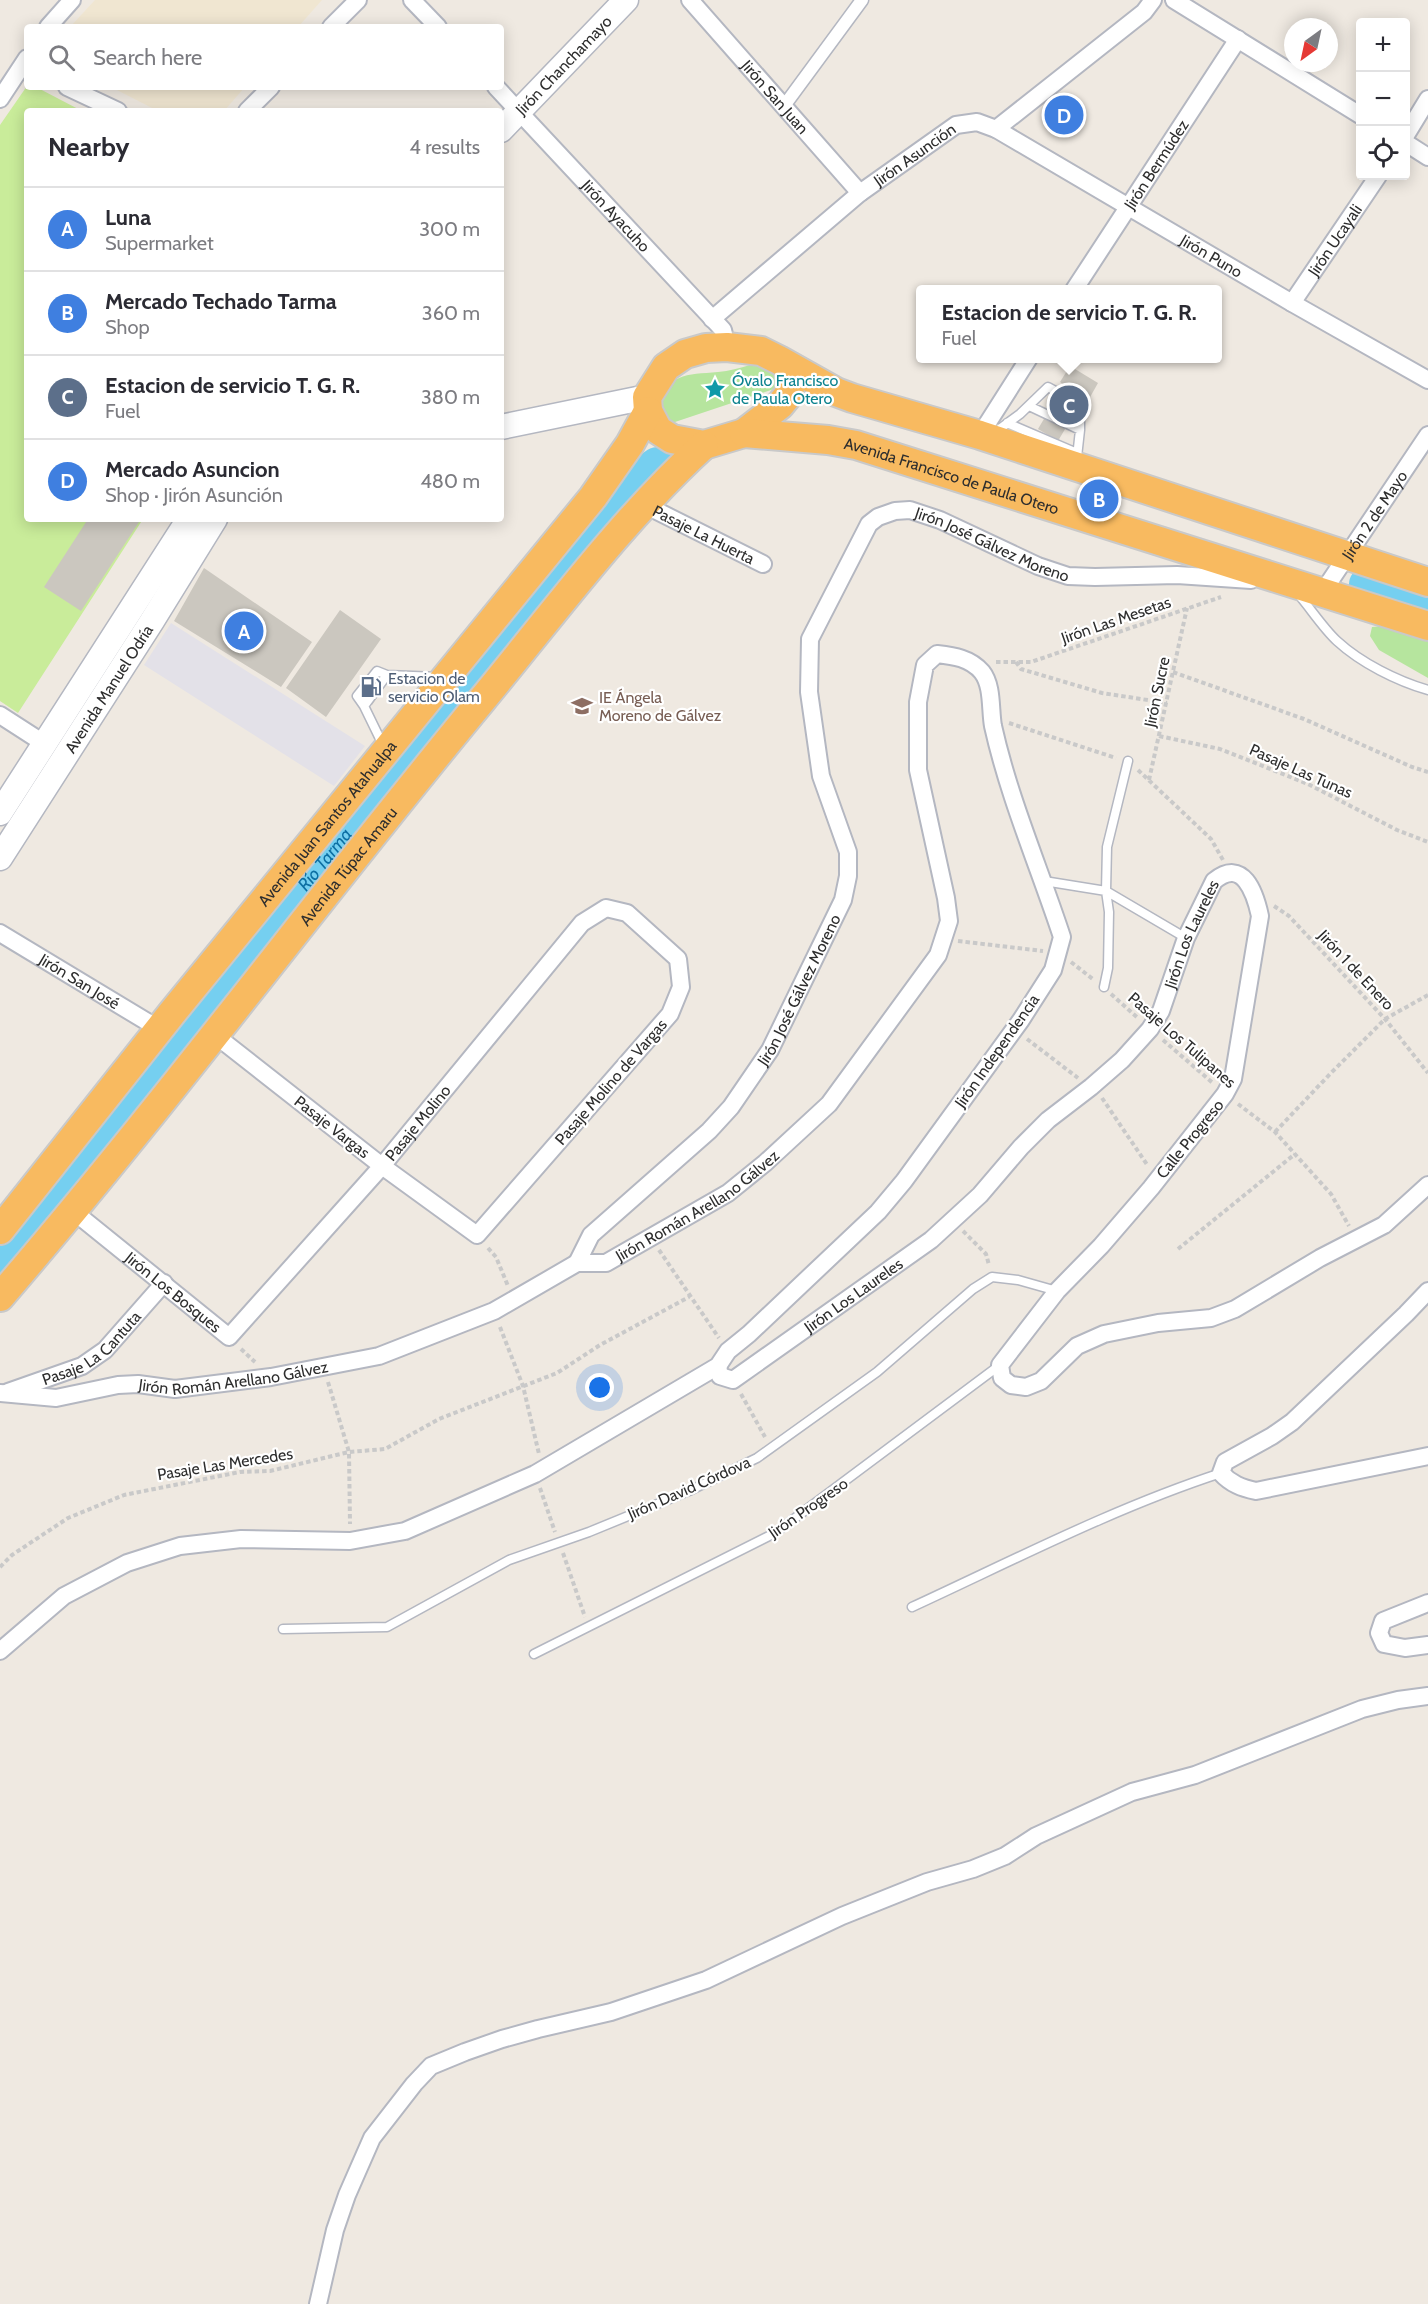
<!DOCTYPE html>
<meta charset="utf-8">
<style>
:root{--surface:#fff;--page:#f7f7f7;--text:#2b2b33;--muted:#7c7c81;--line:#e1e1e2;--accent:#1a73e8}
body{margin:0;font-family:Cabin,sans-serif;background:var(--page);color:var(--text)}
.controls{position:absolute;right:18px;top:18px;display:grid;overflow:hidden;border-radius:6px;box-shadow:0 3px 15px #0003}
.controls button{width:54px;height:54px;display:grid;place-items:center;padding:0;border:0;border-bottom:2px solid var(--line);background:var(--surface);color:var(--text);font:30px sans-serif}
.compass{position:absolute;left:1284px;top:18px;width:54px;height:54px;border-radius:50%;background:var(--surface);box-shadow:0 3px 15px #0003;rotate:213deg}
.you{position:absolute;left:600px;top:1388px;width:21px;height:21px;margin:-15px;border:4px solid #fff;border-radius:50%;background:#1a73e8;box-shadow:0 0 0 9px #1a73e833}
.badge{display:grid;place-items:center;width:39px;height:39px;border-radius:50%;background:var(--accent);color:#fff;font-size:20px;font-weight:700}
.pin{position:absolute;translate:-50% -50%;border:3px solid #fff;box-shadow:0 2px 6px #0006}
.popup{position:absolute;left:916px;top:285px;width:306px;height:78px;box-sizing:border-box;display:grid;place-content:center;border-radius:6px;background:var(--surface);filter:drop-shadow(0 2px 4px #0005);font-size:20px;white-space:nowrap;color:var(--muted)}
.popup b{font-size:22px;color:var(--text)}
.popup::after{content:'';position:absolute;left:50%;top:100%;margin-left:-12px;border:12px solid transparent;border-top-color:var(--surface)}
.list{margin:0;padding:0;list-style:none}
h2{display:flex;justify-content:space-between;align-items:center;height:78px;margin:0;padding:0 24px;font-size:26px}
h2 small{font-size:20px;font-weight:400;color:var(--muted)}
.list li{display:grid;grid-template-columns:39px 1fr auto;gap:18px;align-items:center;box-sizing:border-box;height:84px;padding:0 24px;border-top:2px solid var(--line)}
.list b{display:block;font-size:22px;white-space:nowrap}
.list p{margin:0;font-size:20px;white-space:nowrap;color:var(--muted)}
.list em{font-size:20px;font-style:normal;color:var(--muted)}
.icon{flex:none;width:33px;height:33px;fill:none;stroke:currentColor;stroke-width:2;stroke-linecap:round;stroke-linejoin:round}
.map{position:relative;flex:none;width:1428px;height:2304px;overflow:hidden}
.search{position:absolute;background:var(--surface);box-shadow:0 3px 15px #0003;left:24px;top:24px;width:480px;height:66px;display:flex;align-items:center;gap:15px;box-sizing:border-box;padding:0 21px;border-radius:6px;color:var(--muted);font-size:22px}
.panel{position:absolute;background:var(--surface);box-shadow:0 3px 15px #0003;left:24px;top:108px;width:480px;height:414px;border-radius:6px}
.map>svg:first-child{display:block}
.industrial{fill:#e3e1e8}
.education{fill:#f0e6d1}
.green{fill:#b6e59e}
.pitch{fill:#c9ec9a}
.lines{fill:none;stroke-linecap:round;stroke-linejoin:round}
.river{stroke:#75cff0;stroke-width:34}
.building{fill:#cbc7bf}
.service-casing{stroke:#b4b7c1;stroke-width:11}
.pedestrian-casing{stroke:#b4b7c1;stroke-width:15}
.minor-casing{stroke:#b4b7c1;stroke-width:20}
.secondary-casing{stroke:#b4b7c1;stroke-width:27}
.trunk-casing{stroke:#c9c9c9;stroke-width:32}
.path{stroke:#c9c9c9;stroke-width:4;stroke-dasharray:4.5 3;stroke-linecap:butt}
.service{stroke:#fff;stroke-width:8}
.pedestrian{stroke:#fff;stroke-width:12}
.minor{stroke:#fff;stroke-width:16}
.secondary{stroke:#fff;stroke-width:24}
.trunk{stroke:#f8ba60;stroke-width:28}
.labels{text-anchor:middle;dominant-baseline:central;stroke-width:4.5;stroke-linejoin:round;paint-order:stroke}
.street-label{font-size:16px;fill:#2e2e2e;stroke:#fff}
.culture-label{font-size:16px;fill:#0d838f;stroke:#fff;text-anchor:start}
.service-label{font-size:16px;fill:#4e5e75;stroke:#fff;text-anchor:start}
.education-label{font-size:16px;fill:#785e54;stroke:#fff;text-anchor:start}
.water-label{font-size:18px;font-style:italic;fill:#0d6fa3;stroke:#fff}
</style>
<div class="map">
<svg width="1428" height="2304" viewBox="0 0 1428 2304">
<rect width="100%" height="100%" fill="#efe9e1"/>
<!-- industrial -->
<path class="industrial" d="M171,623L365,746L334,786L144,665Z"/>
<!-- education -->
<path class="education" d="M95,0H322L298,27H70Z
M111,87H245L224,111H158Z"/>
<!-- green -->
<path class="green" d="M750,365H769L777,372V388L669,424L659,410C666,372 686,375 718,372C729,371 740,368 750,365Z
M1385,626L1428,641V678L1379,650L1370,636L1372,627Z"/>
<!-- pitch -->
<path class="pitch" d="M27,86L36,87L82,111H27V519H143L18,713L0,701V125Z"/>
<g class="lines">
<!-- river -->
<g class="river">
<path d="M1366,584L1428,603"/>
<path id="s1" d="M0,1263L589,532L634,480L657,464"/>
</g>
</g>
<!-- building -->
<path class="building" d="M1070,366L1098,383L1089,399L1084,397L1058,441L1038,429L1064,385L1060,382Z
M88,519H141L81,611L44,587Z
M204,568L312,642L281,687L174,621Z
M340,610L381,639L326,717L286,688Z
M375,671L389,681L372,705L356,692Z"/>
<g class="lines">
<defs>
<path id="service" d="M1029,406L1080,430
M1007,423L1077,453
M994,433L1020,414L1048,387L1059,393
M1077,457L1080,430V405
M1298,594C1311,609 1323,628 1337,641C1361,663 1397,681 1428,690
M364,706L357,696L377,671L387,675
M383,745L364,706L387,675L439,677
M1044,881L1106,891L1186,938
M1104,987L1108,968L1109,912L1106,891L1107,847L1128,761
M912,1607C1014,1560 1114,1508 1221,1473
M283,1629L387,1627L509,1560L589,1532L689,1491L757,1458L877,1372L973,1289L992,1277L1018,1280L1057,1291
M534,1654L775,1533L1000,1365"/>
<path id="pedestrian" d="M784,106L862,0"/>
<g id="minor">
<path d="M412,0L438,27"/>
<path id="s2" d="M690,0L860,193"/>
<path d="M1174,0L1360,115"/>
<path d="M48,27L72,0"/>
<path d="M331,27L358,0"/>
<path d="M67,87L118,111"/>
<path id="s3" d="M496,87L723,330L727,347"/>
<path d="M0,99L27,58"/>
<path d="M247,111L271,87"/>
<path id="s4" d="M996,129L1292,303L1428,380"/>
<path d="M1406,135L1428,99"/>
<path d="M1406,143L1428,157"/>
<path id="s5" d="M1074,290L1238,39"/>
<path id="s6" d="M1292,303L1378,176"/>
<path id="s7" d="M712,319L860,193L956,125L977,122L996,129L1144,12L1153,0"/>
<path d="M980,435L1029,358"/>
<path id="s8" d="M643,504L763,564"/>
<path id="s9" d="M1322,593L1428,435"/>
<path d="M0,715L45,744"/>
<path id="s10" d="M0,933L159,1029"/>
<path id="s11" d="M73,1211L229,1337L382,1166L582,923L606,908L627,913L678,959L681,987L670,1014L477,1235L382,1166L215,1035"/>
<path id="s12" d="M577,1263L591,1235L709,1131L731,1107L770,1050L843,900L848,876V852L821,776L809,692L810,639L869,524L878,517L895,511L910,510L940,520L1038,566L1068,576L1095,577L1177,575L1251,580"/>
<path d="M1428,1291L1406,1314L1292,1422L1272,1436L1225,1462L1221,1473C1231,1484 1242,1488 1256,1491L1428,1456"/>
<path id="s13" d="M718,1366L720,1376L733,1380L931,1240L980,1195L1021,1147L1048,1120L1091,1087L1122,1060L1150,1029L1161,1011L1186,938L1214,881C1243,857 1255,893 1260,916L1233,1079L1225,1094L1151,1188L1101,1246L1057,1291L1000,1365L1002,1378L1011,1385L1026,1387L1041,1381L1077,1346L1104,1334L1158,1323L1211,1318L1235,1309L1320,1258L1384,1225L1428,1185"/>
<path id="s14" d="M8,1392L82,1366L105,1350L164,1283"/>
<path id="s15" d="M0,1393L56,1398L118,1385L138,1384L175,1389L271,1377L379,1356L494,1311L577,1263H606L728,1193L765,1163L829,1104L938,955L949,921L946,898L918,770V702L925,665L937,654C954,656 970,658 982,672C993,686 990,710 993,726C1009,798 1039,867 1062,937L1053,970L1021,1020L904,1181L878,1212L749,1334L728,1351L718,1366L535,1474L405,1531L350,1541L241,1539L180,1546L127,1563L64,1596L0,1651"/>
<path d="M1428,1603L1383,1621L1379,1633L1384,1644L1405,1648L1428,1645"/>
<path d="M318,2304L335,2230L347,2195L372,2138L414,2084L431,2066L465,2052L502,2039L538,2029L611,2012L706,1980L842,1916L927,1882L973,1869L1005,1856L1036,1836L1132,1792L1195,1775L1362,1709L1398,1700L1428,1696"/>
</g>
<g id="secondary">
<path id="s16" d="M501,130L626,0"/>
<path d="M501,427L647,397"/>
<path d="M0,813L189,519"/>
<path id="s17" d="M0,858L152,621L215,519"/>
</g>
<g id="trunk">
<path d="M787,365L791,380L789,394L780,405L744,433L704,445L672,439L658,430L648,411L647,397L666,367L685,354L706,348L727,347L761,351L779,360L836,392L852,398L980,435L1428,582"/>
<path id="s18" d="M744,433L828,440L856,445L1428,626"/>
<path id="s19" d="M0,1230L172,1013L593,497L630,444L648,411"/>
<path id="s20" d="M0,1297C167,1103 319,897 482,700C554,613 621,521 704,445"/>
</g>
</defs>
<!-- service casing -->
<use href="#service" class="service-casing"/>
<!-- pedestrian casing -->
<use href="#pedestrian" class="pedestrian-casing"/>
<!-- minor casing -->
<use href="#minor" class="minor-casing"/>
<!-- secondary casing -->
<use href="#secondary" class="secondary-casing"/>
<!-- trunk casing -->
<use href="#trunk" class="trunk-casing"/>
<!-- path -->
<path class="path" d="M996,662H1031L1221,597
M1016,662L1021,669L1102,693L1167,703
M1173,672L1304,719L1412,767L1428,772
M1009,723L1116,758
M1159,736L1220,749L1308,784L1397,830L1428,842
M1138,770L1211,839L1223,860
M1149,780L1187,608
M1274,906L1289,916L1385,1019L1428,1073
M958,941L1043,951
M1071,962L1094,980
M1111,994L1139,1019
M1027,1039L1078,1078
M1163,1040L1214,1084
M1102,1098L1148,1166
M1238,1104L1275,1132L1331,1194L1349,1226
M1275,1132L1330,1074L1385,1019L1428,995
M963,1231L986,1254L989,1265
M488,1248L496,1257L508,1286
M1178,1249L1295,1154
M659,1250L719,1338
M500,1327L523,1386L539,1454
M241,1349L255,1362
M328,1382L349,1452L350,1524
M741,1394L765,1437
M540,1488L555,1532
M563,1553L585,1617
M0,1567L12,1555L68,1518L124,1495L240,1472L270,1471L349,1452L385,1449L439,1419L557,1373L600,1345L689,1297"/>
<!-- service -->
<use href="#service" class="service"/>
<!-- pedestrian -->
<use href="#pedestrian" class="pedestrian"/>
<!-- minor -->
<use href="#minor" class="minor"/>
<!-- secondary -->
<use href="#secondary" class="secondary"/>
<!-- trunk -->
<use href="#trunk" class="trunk"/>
</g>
<!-- icons -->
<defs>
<symbol id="sight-bare" viewBox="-9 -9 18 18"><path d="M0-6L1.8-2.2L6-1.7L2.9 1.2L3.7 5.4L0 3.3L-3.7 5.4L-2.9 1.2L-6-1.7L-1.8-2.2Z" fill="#0f9aa8" stroke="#fff" stroke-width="2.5" paint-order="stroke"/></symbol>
<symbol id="fuel-bare" viewBox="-9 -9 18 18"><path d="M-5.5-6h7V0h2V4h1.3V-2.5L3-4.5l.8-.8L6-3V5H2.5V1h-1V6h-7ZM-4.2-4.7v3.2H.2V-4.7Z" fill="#5c6f8a" stroke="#fff" stroke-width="2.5" paint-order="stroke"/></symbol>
<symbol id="school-bare" viewBox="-9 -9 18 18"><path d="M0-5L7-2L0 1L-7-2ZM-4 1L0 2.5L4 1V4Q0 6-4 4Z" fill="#8d6e63" stroke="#fff" stroke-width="2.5" paint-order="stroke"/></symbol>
</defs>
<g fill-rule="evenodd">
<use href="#sight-bare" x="700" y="374" width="30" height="30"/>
<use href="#fuel-bare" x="356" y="672" width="30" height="30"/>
<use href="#school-bare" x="567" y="691" width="30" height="30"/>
</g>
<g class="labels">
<!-- street labels -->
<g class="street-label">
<text stroke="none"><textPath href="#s16" startOffset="90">Jirón Chanchamayo</textPath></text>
<text stroke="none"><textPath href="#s2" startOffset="129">Jirón San Juan</textPath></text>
<text stroke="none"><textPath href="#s7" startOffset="261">Jirón Asunción</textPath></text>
<text stroke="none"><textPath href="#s5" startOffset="150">Jirón Bermúdez</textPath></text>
<text stroke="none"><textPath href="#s3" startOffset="176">Jirón Ayacuho</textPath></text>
<text stroke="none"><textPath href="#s6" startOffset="76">Jirón Ucayali</textPath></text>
<text stroke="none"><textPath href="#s4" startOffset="250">Jirón Puno</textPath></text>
<text stroke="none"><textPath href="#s18" startOffset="213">Avenida Francisco de Paula Otero</textPath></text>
<text stroke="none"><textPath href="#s9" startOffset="94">Jirón 2 de Mayo</textPath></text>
<text stroke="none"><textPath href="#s8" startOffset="68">Pasaje La Huerta</textPath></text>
<text stroke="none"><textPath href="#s12" startOffset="987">Jirón José Gálvez Moreno</textPath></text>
<text transform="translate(1116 620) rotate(-19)">Jirón Las Mesetas</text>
<text stroke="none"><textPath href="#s17" startOffset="201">Avenida Manuel Odría</textPath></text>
<text transform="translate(1157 692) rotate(-78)">Jirón Sucre</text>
<text transform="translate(1301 771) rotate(24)">Pasaje Las Tunas</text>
<text stroke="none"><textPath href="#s19" startOffset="522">Avenida Juan Santos Atahualpa</textPath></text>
<text stroke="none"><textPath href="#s20" startOffset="554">Avenida Túpac Amaru</textPath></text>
<text stroke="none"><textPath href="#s13" startOffset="675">Jirón Los Laureles</textPath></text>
<text transform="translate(1356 970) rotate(47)">Jirón 1 de Enero</text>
<text stroke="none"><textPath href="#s10" startOffset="93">Jirón San José</textPath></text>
<text stroke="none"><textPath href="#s12" startOffset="357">Jirón José Gálvez Moreno</textPath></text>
<text transform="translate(1182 1040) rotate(41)">Pasaje Los Tulipanes</text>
<text transform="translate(997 1051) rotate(-55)">Jirón Independencia</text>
<text transform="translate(611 1082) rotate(-49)">Pasaje Molino de Vargas</text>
<text stroke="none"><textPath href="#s11" startOffset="486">Pasaje Molino</textPath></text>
<text transform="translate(332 1127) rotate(38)">Pasaje Vargas</text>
<text transform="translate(1190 1139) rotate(-51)">Calle Progreso</text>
<text stroke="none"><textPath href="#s15" startOffset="740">Jirón Román Arellano Gálvez</textPath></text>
<text stroke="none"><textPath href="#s11" startOffset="129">Jirón Los Bosques</textPath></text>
<text stroke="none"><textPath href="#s13" startOffset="171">Jirón Los Laureles</textPath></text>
<text stroke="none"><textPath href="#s14" startOffset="96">Pasaje La Cantuta</textPath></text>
<text stroke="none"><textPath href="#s15" startOffset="236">Jirón Román Arellano Gálvez</textPath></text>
<text transform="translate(225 1464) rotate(-9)">Pasaje Las Mercedes</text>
<text transform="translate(689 1488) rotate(-24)">Jirón David Córdova</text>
<text transform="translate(808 1508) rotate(-35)">Jirón Progreso</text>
</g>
<!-- culture labels -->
<g class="culture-label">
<text x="732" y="380">Óvalo Francisco<tspan x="732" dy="18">de Paula Otero</tspan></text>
</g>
<!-- service labels -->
<g class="service-label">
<text x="388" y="678">Estacion de<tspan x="388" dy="18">servicio Olam</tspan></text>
</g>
<!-- education labels -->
<g class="education-label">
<text x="599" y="697">IE Ángela<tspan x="599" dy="18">Moreno de Gálvez</tspan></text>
</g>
<!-- water labels -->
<g class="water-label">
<text stroke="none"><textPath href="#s1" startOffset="518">Río Tarma</textPath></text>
</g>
</g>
</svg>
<div class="controls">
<button>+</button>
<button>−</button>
<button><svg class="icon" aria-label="locate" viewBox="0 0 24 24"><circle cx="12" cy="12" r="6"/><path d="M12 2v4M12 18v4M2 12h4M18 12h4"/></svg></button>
</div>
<svg class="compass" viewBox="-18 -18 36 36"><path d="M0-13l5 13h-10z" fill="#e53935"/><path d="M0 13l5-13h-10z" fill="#7c7c81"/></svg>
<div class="you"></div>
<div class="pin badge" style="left:244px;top:631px;background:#3f7fe0">A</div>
<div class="pin badge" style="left:1099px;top:499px;background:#3f7fe0">B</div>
<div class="pin badge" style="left:1069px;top:405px;background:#5c6f8a">C</div>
<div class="popup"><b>Estacion de servicio T. G. R.</b>Fuel</div>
<div class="pin badge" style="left:1064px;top:115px;background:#3f7fe0">D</div>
<div class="search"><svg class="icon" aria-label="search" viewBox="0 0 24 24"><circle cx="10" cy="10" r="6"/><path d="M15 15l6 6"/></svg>Search here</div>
<section class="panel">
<h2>Nearby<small>4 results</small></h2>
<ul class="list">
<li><span class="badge" style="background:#3f7fe0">A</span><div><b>Luna</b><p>Supermarket</p></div><em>300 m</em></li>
<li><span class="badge" style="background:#3f7fe0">B</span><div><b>Mercado Techado Tarma</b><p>Shop</p></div><em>360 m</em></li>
<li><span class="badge" style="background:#5c6f8a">C</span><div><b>Estacion de servicio T. G. R.</b><p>Fuel</p></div><em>380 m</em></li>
<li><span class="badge" style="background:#3f7fe0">D</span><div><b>Mercado Asuncion</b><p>Shop · Jirón Asunción</p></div><em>480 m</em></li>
</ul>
</section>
</div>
